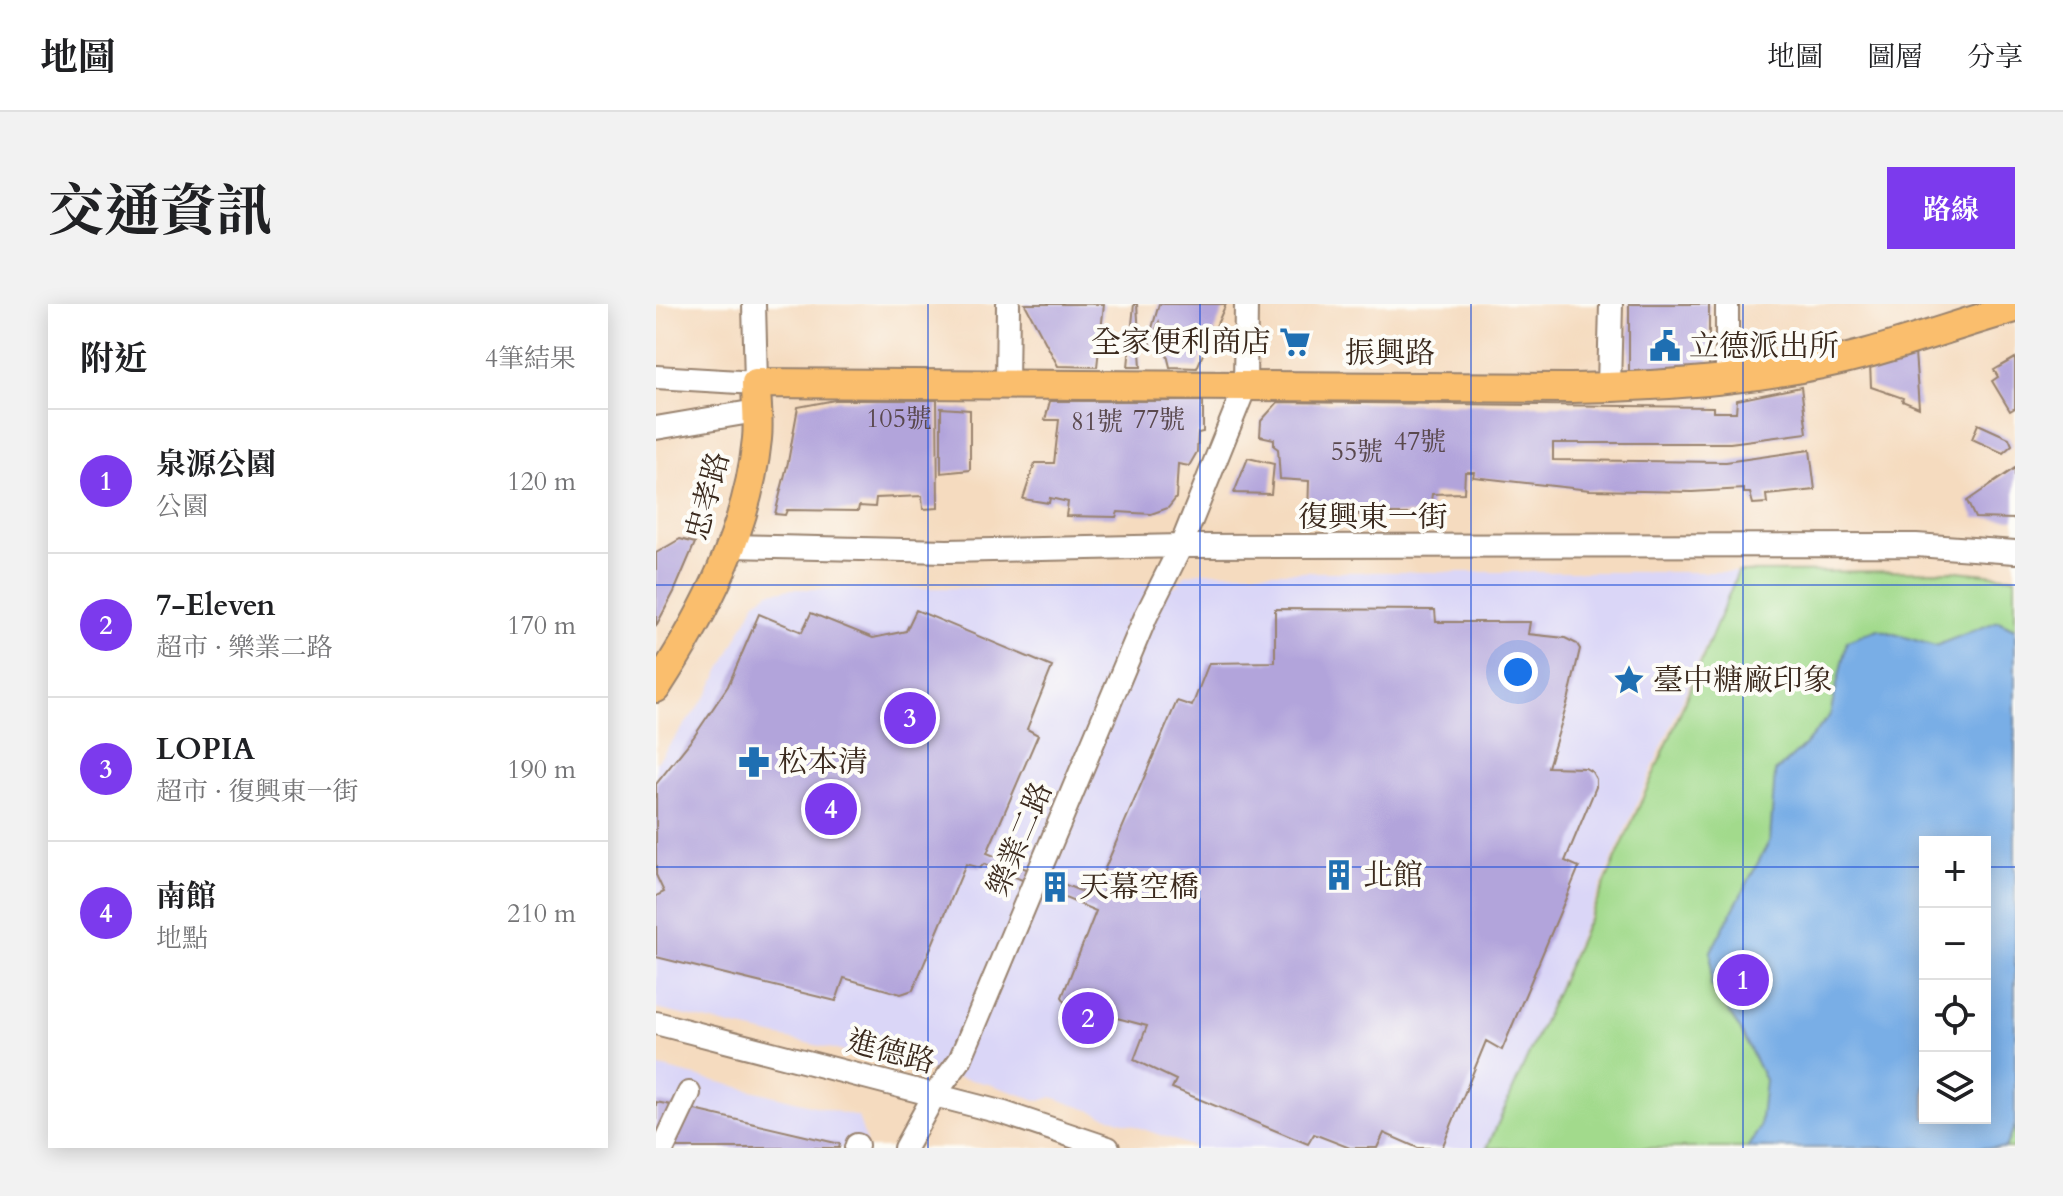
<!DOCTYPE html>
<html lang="zh-TW">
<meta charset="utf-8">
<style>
:root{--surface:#fff;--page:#f2f2f2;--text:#202124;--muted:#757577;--line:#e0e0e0;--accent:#7c3aed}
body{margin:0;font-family:Cardo,"Noto Serif TC",serif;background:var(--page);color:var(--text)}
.controls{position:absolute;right:24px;bottom:24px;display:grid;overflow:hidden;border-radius:0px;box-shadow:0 4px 20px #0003}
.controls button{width:72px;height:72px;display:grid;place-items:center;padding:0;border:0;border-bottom:2px solid var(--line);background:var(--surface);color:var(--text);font:40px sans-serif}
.you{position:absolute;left:862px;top:368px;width:28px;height:28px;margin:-20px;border:6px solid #fff;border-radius:50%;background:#1a73e8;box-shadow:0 0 0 12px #1a73e833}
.badge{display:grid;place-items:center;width:52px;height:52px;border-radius:50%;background:var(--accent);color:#fff;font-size:26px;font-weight:700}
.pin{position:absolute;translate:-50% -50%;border:4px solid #fff;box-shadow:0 2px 8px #0006}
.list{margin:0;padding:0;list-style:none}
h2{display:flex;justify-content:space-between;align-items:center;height:104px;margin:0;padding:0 32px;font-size:34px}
h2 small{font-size:26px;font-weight:400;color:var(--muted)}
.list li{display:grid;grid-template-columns:52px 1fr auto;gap:24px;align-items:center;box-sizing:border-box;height:144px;padding:0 32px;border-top:2px solid var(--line)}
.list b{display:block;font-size:30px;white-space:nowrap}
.list p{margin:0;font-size:26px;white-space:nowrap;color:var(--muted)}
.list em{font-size:26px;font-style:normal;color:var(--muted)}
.icon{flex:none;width:44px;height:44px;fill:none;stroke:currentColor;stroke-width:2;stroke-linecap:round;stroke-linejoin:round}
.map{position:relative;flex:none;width:1359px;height:844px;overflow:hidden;border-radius:0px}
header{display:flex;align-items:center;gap:48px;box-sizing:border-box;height:112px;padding:0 40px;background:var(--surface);border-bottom:2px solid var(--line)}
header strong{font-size:38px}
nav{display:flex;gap:44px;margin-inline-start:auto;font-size:28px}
.intro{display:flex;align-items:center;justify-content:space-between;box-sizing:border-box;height:192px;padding:0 48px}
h1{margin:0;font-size:56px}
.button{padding:20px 36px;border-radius:0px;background:var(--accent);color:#fff;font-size:28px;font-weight:700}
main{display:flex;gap:48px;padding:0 48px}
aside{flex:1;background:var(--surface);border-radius:0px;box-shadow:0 4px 20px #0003}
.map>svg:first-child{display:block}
.built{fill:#dad6f7}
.green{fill:#a2da8c;stroke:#6e8255;stroke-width:2;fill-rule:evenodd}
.water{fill:#79aee6;stroke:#5a6c82;stroke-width:2;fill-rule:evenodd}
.building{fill:#b2a4db}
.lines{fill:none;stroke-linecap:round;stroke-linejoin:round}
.minor-casing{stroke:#98826e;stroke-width:26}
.major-casing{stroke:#98826e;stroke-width:32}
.minor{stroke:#fff;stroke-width:22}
.major{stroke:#fabe6d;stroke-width:28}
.grid{fill:none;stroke:#1d4ed8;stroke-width:2;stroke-opacity:0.55}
.labels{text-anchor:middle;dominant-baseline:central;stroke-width:8;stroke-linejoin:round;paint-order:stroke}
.number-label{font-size:26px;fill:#59484d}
.poi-label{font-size:30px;fill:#3b2a1e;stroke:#fdfcf7;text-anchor:start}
.street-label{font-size:30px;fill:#3b2a1e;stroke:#fdfcf7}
</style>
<header>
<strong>地圖</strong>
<nav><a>地圖</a><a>圖層</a><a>分享</a></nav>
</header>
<div class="intro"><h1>交通資訊</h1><a class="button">路線</a></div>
<main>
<aside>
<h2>附近<small>4筆結果</small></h2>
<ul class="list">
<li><span class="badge">1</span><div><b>泉源公園</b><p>公園</p></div><em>120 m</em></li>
<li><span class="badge">2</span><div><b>7-Eleven</b><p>超市 · 樂業二路</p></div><em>170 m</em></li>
<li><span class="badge">3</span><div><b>LOPIA</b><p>超市 · 復興東一街</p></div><em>190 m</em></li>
<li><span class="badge">4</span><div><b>南館</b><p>地點</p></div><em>210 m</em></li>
</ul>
</aside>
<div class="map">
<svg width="1359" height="844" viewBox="0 0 1359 844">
<rect width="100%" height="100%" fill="#fdfcf7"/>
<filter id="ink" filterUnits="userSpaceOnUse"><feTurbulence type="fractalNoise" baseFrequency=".0125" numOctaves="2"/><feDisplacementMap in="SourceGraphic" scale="16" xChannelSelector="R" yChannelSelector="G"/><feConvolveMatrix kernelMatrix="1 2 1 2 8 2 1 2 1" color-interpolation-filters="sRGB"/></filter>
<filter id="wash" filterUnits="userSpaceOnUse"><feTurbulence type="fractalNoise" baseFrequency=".006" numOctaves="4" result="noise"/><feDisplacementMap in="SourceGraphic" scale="32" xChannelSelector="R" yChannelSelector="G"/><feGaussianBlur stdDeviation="1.8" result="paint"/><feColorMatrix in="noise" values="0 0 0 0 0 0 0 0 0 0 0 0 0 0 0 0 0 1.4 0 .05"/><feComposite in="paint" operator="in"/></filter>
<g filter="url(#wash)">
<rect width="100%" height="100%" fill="#f5dbbf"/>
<!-- built -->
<path class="built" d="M543,268H1082L831,844H541L396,793L384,797L333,780L0,705V459L52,390L100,297L113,288L135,285L521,282L529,271Z
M0,762L202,813L210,838L208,844H0Z"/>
<!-- green -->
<path class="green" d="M1301,267L1359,273V844H831L1014,433L1082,268ZM1269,538H1329V814H1269Z"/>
<!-- water -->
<path class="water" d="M1342,317L1359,325V821L1349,844H1091L1104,824L1109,776L1085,727L1055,681V647L1114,536L1119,468L1148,442L1174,411L1191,337L1222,325L1279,342ZM1269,538H1329V814H1269Z"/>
<g id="blocks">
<!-- building -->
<path class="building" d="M369,0H448L441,63L402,62Z
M478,0H481L485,63H472Z
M503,0H570L558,27V36H553L541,64L514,63L503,18L492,46L490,45Z
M973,0H1053V67H973Z
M1259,48L1263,104L1246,97L1247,94L1215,83L1214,59Z
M1359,54V104L1354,107L1336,77L1342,73L1338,66Z
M1145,83L1151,129L1074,139H897V156L1070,158L1154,146L1159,186L1110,191L1111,199L1097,200L1094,189H1088V185L1036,188L934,186L817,173L818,168H809L808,189L776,190L773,210H715V204H702V211L652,210L653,177L624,175L622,145L618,142V135L604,132L605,117L622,98L1057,103V108H1080L1081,96Z
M179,96H281L282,204L267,205L266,192L220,194L219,203L203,202L202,207L131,206L129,211L119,210L132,158L142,103Z
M394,97H547V128L542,129L541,148L533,162L522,160L520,194L512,204L495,210L462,208L460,213L410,212L412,198L394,194L393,199L367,195L379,159H398L403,116H389Z
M285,104L314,106V166L285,169Z
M1322,120L1353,134L1356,141L1347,149L1316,135Z
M592,154L618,160L615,190L578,189Z
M1359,164V215L1319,214L1311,197Z
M24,235L39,239L18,288L0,322V249Z
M619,305L779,306L780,318H874L872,330L909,334L921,340L924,345L912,397L892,463L929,464L936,468L940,475V483L909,557L923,563L846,746L830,737L786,844H762L728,829L721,844H694L658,830L652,840L516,784L520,776L478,756L491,722L416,702L410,699L406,693L440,607L328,560L324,564L310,560L257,686L245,690L188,674L180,697L0,653V592L8,588L0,571V480L37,434L72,382L103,310L146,328L155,309L217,334L250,327L260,306L396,363L371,425L382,431L331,549L444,595L450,582L443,578L521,397L536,402L553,359L619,358Z
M0,798L30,804L184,840L183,844H0Z"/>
</g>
</g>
<g filter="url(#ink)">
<use href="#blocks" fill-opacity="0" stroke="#98826e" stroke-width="2"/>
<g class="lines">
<defs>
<path id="minor" d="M1071,0V74
M0,73L100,79L98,0
M351,81L352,0
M953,83L955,0
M0,124L100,107
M75,242L291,247L525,242L1260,241L1359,248
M0,719L348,809L452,844
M7,844L33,789
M200,844L201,841
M249,844L279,790L304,756L490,312L525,242L589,83L590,0"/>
<path id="major" d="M0,384C49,309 92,226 101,135C103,117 100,97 100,79L915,84C1014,82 1116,75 1212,49C1262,35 1310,18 1359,4"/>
</defs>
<!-- minor casing -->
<use href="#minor" class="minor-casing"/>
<!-- major casing -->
<use href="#major" class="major-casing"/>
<!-- minor -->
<use href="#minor" class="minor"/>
<!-- major -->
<use href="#major" class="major"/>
</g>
</g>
<!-- grid -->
<path class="grid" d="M272,0V844M544,0V844M815,0V844M1087,0V844M0,281H1359M0,563H1269M1329,563H1359"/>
<!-- icons -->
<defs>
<symbol id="supermarket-bare" viewBox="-9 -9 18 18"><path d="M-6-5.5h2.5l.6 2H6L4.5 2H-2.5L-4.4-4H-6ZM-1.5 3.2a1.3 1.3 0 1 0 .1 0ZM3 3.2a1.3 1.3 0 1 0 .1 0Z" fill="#1f6fb2" stroke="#fdfcf7" stroke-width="2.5" paint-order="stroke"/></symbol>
<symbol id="civic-bare" viewBox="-9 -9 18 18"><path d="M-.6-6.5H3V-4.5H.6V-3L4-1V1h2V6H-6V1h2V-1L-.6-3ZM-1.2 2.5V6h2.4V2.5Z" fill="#1f6fb2" stroke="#fdfcf7" stroke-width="2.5" paint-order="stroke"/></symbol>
<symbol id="sight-bare" viewBox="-9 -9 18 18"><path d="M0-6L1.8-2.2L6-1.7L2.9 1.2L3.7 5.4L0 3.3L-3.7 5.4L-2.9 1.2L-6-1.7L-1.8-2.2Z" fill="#1f6fb2" stroke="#fdfcf7" stroke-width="2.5" paint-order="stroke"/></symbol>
<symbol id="pharmacy-bare" viewBox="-9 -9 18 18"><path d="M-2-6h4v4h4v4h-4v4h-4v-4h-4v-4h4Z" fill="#1f6fb2" stroke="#fdfcf7" stroke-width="2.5" paint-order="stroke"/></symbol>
<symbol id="building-bare" viewBox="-9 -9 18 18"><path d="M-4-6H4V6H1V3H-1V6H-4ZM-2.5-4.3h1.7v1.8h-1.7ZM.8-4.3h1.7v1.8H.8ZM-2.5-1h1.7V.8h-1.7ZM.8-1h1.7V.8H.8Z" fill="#1f6fb2" stroke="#fdfcf7" stroke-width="2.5" paint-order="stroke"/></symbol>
</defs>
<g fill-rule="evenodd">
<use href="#supermarket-bare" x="617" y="16" width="44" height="44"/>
<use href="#civic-bare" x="987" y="20" width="44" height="44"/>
<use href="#sight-bare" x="951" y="354" width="44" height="44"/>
<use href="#pharmacy-bare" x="76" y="436" width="44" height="44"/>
<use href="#building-bare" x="661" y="549" width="44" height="44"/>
<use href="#building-bare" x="377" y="561" width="44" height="44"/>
</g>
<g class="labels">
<!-- number labels -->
<g class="number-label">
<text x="243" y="114">105號</text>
<text x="503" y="115">77號</text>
<text x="441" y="117">81號</text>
<text x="764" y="137">47號</text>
<text x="701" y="147">55號</text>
</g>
<!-- poi labels -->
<g class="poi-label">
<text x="615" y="38" text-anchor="end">全家便利商店</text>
<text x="1033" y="42">立德派出所</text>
<text x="997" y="376">臺中糖廠印象</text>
<text x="122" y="458">松本清</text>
<text x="707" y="571">北館</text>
<text x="423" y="583">天幕空橋</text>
</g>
<!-- street labels -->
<g class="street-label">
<text x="734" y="49">振興路</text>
<text transform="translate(52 192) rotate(-75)">忠孝路</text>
<text x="717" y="213">復興東一街</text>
<text transform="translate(364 535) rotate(-67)">樂業二路</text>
<text transform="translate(235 748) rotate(15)">進德路</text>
</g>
</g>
</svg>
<div class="controls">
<button>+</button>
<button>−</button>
<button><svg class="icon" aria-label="locate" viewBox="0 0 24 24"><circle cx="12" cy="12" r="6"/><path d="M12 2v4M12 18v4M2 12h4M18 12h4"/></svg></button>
<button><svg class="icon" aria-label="layers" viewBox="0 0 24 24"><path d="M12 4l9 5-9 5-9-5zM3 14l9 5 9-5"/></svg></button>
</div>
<div class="you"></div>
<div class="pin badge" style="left:1087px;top:676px">1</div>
<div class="pin badge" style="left:432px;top:714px">2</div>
<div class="pin badge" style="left:254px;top:414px">3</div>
<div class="pin badge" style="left:175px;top:505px">4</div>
</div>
</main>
